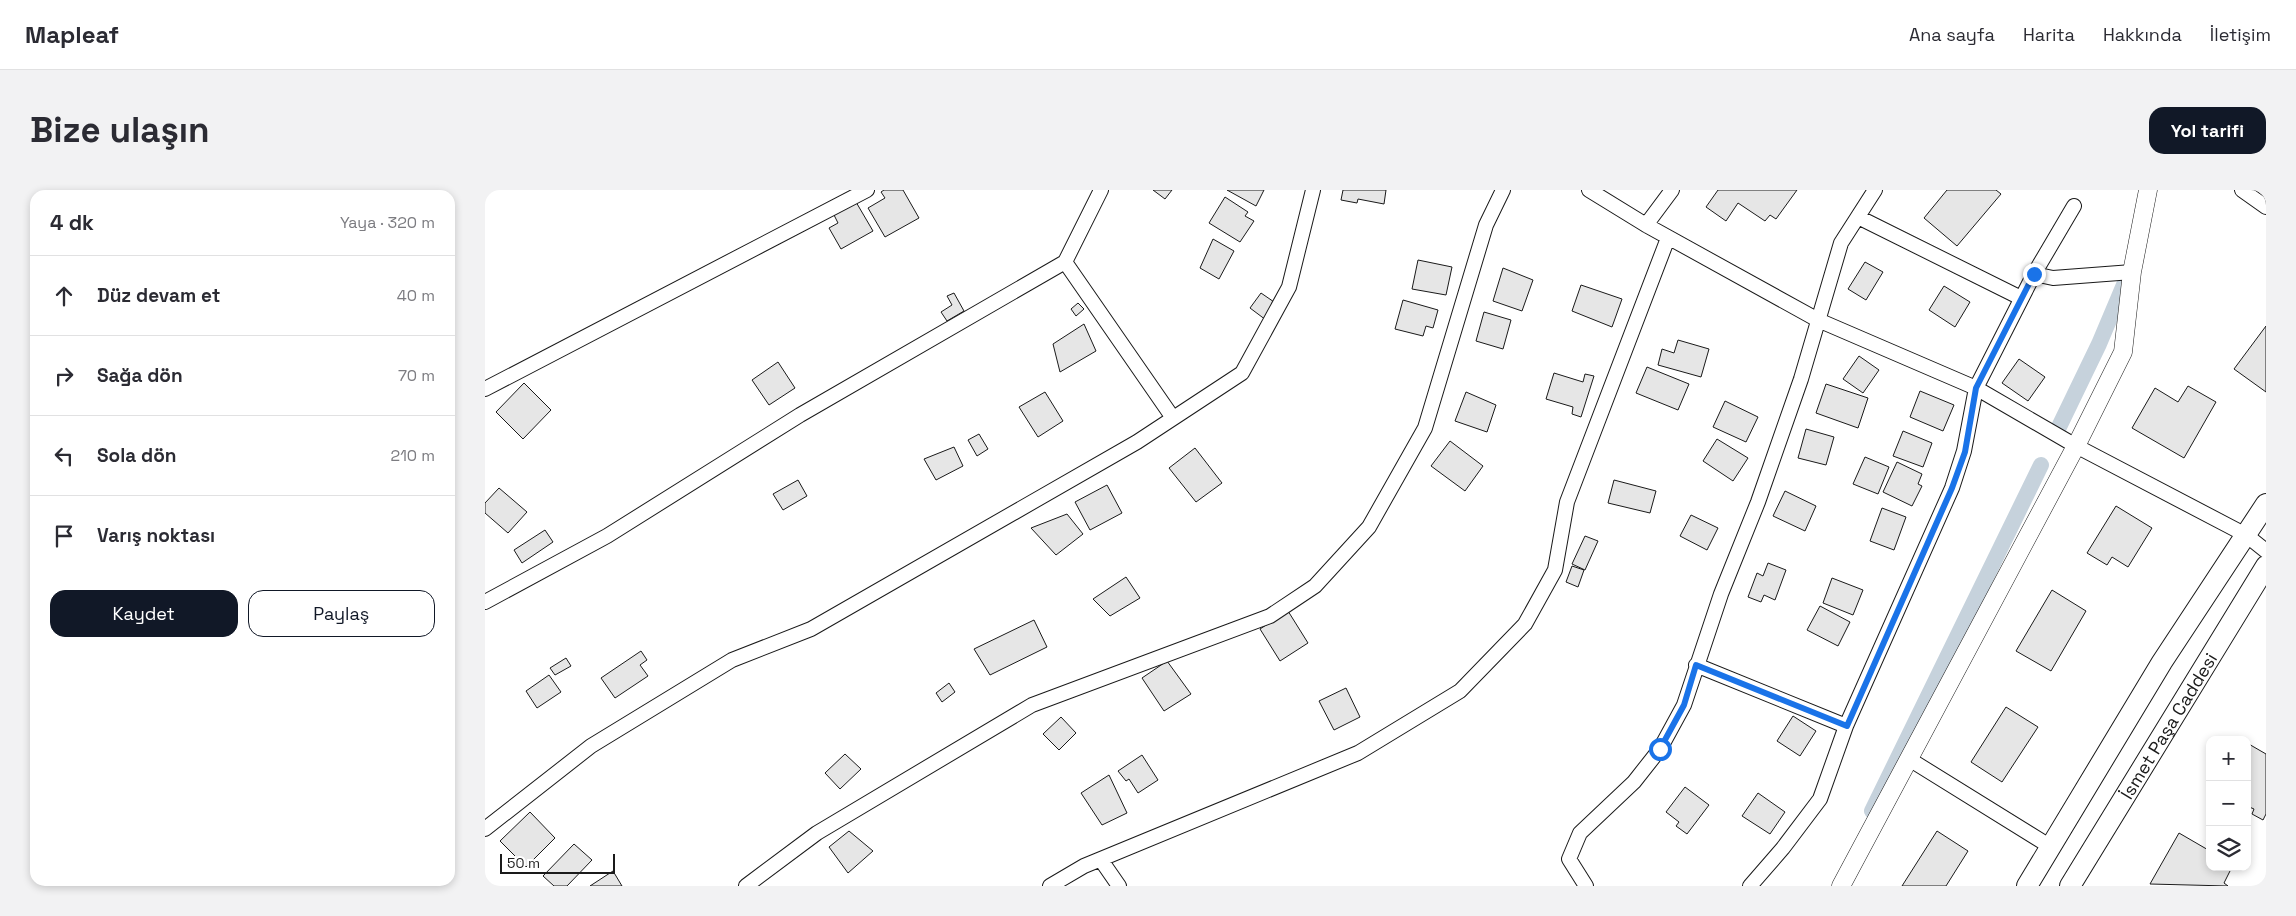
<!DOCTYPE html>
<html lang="tr">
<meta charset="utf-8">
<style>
:root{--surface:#fff;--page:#f2f2f3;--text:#2b2b33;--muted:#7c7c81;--line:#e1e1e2;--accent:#111827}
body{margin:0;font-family:"Space Grotesk",sans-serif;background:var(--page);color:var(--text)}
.controls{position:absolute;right:15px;bottom:15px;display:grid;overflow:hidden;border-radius:10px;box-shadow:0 2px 8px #0003}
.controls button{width:45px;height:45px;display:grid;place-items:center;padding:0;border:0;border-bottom:1px solid var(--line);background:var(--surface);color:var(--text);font:25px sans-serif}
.scale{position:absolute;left:15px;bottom:12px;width:115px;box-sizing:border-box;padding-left:5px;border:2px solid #1a1a1a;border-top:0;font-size:14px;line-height:18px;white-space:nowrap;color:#1a1a1a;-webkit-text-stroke:4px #fff;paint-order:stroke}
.stop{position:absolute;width:15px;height:15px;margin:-11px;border:4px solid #1a73e8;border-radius:50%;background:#fff}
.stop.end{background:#1a73e8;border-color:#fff;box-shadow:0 1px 5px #0008}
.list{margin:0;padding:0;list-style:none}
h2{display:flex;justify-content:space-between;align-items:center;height:65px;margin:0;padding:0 20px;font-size:21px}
h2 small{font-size:16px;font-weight:400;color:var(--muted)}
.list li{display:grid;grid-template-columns:32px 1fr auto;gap:15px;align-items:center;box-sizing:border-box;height:80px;padding:0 20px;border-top:1px solid var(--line)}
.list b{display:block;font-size:19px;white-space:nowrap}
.list em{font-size:16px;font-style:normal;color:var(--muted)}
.actions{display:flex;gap:10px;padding:15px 20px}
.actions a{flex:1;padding:11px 0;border:1px solid var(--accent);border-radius:15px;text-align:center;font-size:18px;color:var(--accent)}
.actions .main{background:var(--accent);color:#fff}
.icon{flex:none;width:28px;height:28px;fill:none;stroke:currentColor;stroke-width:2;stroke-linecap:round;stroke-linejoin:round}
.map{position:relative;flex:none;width:1781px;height:696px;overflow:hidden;border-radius:15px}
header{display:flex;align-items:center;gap:30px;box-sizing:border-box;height:70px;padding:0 25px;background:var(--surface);border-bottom:1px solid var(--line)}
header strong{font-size:24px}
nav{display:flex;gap:28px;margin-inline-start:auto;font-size:18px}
.intro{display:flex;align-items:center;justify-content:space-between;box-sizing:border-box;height:120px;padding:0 30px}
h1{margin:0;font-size:35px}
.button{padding:12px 22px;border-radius:15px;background:var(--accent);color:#fff;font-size:18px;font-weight:700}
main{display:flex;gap:30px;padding:0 30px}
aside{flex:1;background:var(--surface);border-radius:15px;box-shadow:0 2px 8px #0003}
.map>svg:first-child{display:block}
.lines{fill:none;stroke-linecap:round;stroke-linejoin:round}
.canal{stroke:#c6d2dc;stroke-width:16}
.building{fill:#e6e6e6;stroke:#1a1a1a}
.minor-casing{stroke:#1a1a1a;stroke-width:16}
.tertiary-casing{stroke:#1a1a1a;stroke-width:19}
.secondary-casing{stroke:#1a1a1a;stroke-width:22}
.minor{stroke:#fff;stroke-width:14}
.tertiary{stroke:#fff;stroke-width:18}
.secondary{stroke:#fff;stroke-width:20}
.route{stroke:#1a73e8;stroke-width:6}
.labels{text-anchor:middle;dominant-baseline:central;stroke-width:4;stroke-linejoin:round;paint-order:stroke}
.street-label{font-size:18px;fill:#1a1a1a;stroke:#fff}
</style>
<header>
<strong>Mapleaf</strong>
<nav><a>Ana sayfa</a><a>Harita</a><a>Hakkında</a><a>İletişim</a></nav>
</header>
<div class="intro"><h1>Bize ulaşın</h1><a class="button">Yol tarifi</a></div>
<main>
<aside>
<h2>4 dk<small>Yaya · 320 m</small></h2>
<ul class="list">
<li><svg class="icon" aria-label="ahead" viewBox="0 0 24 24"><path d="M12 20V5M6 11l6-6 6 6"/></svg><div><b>Düz devam et</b></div><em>40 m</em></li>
<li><svg class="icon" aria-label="right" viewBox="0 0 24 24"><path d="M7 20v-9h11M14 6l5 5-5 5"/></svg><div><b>Sağa dön</b></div><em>70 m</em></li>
<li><svg class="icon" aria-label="left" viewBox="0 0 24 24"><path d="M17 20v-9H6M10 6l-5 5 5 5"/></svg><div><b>Sola dön</b></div><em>210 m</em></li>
<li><svg class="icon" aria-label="arrive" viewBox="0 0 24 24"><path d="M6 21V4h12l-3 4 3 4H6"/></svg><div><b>Varış noktası</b></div></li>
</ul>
<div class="actions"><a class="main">Kaydet</a><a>Paylaş</a></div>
</aside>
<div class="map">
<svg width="1781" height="696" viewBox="0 0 1781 696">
<rect width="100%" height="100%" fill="#fff"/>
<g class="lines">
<!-- canal -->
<path class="canal" d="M1573,239L1614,154L1641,90
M1387,621L1556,275"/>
</g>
<!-- building -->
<path class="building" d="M399,0H418L434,28L400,47L383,18L400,8L396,2Z
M668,0H687L680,9Z
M742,0H779L771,16Z
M858,0H901L899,14L873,9L872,13L856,10Z
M1233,0H1312L1291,29L1285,25L1280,31L1253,13L1241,31L1221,17Z
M1462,0H1511L1516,4L1472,56L1439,28Z
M740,7L763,22L760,26L769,31L755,52L724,33Z
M371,12L388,41L356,59L344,38L353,33L349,25Z
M728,49L749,61L734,89L715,78Z
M933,70L967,77L961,105L927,99Z
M1380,72L1398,82L1381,110L1363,99Z
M1018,78L1048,90L1037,121L1008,111Z
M1096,95L1137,109L1127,137L1087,121Z
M1459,96L1485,112L1470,137L1444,120Z
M469,103L479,121L462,131L456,122L467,115L462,106Z
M776,103L792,114L781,130L765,118Z
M918,110L953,120L948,138L941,136L938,146L910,139Z
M593,113L599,119L591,126L586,119Z
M999,122L1026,130L1018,159L991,151Z
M599,134L611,161L575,182L568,154Z
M1781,136V202L1749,179Z
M1193,150L1224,159L1216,187L1173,175L1177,159L1189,163Z
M1374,166L1394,180L1378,203L1358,189Z
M1534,169L1560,187L1543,211L1517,193Z
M293,172L310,198L284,215L267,190Z
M1162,177L1204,194L1193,220L1151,203Z
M1069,183L1098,192L1100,184L1109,186L1096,227L1087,224L1088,217L1061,209Z
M39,193L66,220L38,249L11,222Z
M1341,194L1383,208L1373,238L1331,223Z
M1703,196L1731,212L1699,268L1647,238L1670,198L1693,212Z
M1435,201L1469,215L1458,241L1425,227Z
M560,202L578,231L553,247L534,217Z
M981,202L1011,215L1002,242L970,231Z
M1240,211L1273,227L1261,252L1228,237Z
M1321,239L1349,247L1341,275L1313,268Z
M1418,241L1447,253L1438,277L1408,266Z
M494,244L503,259L492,266L483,250Z
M1232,249L1263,268L1248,291L1218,271Z
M965,251L998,276L980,301L946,276Z
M469,257L478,276L451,290L439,269Z
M710,258L737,293L711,312L684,278Z
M1380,267L1404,277L1393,304L1368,294Z
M1412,272L1437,284L1433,294L1437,296L1427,316L1398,302Z
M313,290L322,306L298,320L288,304Z
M1129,290L1171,301L1165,323L1123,313Z
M622,295L637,323L605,340L590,312Z
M14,298L42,322L23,343L0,323V313Z
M1300,301L1331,316L1320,341L1288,326Z
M1631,316L1667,338L1643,377L1627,367L1622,375L1602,363Z
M1397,318L1421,327L1409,360L1385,351Z
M582,324L598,344L571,365L546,338Z
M1206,325L1233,338L1222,360L1195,346Z
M60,340L68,352L37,373L29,360Z
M1100,346L1113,351L1100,380L1087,374Z
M1283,373L1301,380L1290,410L1279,405L1276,412L1263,407L1272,383L1278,386Z
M1087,376L1099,380L1093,397L1081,392Z
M641,387L655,408L625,426L608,409Z
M1347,388L1378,400L1368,425L1338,413Z
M1567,400L1601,421L1566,481L1531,461Z
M1335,416L1365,432L1353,456L1322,440Z
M803,421L823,453L795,471L775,439Z
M549,430L562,457L505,485L489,459Z
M156,461L162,470L155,475L163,486L130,508L116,488Z
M81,468L86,476L70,485L65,478Z
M682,471L706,504L679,521L657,488Z
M64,485L76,502L52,518L41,501Z
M464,493L470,502L457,512L451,503Z
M861,498L875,527L849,540L834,511Z
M1521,517L1553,537L1517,592L1486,572Z
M1308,526L1331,541L1315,566L1292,551Z
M576,527L591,543L574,560L558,544Z
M1762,553L1781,564V624L1778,630L1767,624L1769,619L1762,616Z
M360,564L376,579L355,599L340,583Z
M657,565L673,590L653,603L644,589L641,591L633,581Z
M624,585L642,623L617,635L596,603Z
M1200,597L1224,615L1202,644L1191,636L1194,632L1181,622Z
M1273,603L1300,622L1285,644L1257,626Z
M45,622L70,648L41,677L15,651Z
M364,641L388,661L363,683L344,657Z
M1452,641L1483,661L1461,696H1417Z
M1694,643L1725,661V677H1747L1739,693L1743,696L1665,694Z
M89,654L107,670L82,696H69L58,686Z
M128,681L137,696H105Z"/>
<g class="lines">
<defs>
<path id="minor" d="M1104,0L1161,35L1333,130L1491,198L1591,256L1761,345L1781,361
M1757,0L1781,17
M1373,27L1536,108
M1161,35L1187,0
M580,72L688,228
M1549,84L1568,88L1647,82
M0,199L382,0
M0,412L122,346L315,225L580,72L616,0
M1211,475L1361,536
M1424,569L1566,657
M0,639L106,556L247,470L326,439L652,252L757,183L804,97L828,0
M616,670L634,696
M261,696L332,643L547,515L785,426L830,396L884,337L940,238L1001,35L1018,0
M565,696L599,676L873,563L975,501L1040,434L1070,380L1082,312L1183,48
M1101,696L1084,669L1095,643L1149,592L1175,559L1199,515L1236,404L1273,312L1316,189L1356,53L1390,0
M1265,696L1298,658L1335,609L1361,536L1467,298L1479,261L1491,198L1549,84L1589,16"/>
<path id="tertiary" d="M1356,696L1591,256L1638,162L1647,82L1663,0"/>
<g id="secondary">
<path d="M1542,696L1677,472L1781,314"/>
<path id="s1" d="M1585,696L1781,376"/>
</g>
</defs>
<!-- minor casing -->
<use href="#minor" class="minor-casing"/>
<!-- tertiary casing -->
<use href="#tertiary" class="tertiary-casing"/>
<!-- secondary casing -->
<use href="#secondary" class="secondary-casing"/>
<!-- minor -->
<use href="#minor" class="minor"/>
<!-- tertiary -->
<use href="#tertiary" class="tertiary"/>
<!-- secondary -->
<use href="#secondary" class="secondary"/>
</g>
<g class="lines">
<!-- route -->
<path class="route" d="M1175,559L1199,515L1211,475L1362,536L1467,298L1480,262L1491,198L1549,84"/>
</g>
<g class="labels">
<!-- street labels -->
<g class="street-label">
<text stroke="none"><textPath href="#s1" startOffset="188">İsmet Paşa Caddesi</textPath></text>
</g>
</g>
</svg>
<div class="controls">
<button>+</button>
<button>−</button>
<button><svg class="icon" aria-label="layers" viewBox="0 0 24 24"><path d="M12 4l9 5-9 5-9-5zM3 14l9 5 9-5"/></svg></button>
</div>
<div class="scale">50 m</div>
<div class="stop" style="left:1175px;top:559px"></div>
<div class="stop end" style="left:1549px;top:84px"></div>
</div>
</main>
